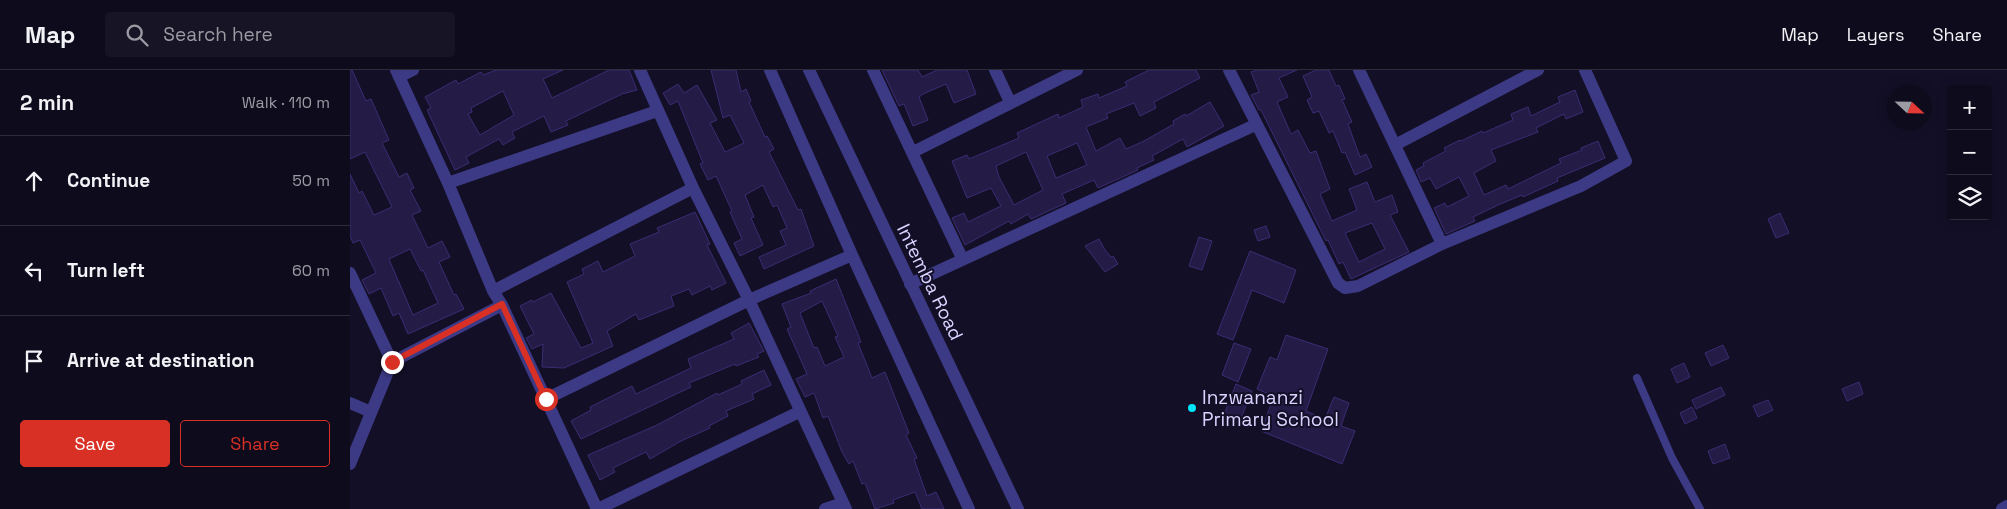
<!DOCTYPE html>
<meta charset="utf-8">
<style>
:root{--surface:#0e0b1c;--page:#171425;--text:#f1f3f6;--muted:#9b9ba3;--line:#2e2b3b;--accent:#d93025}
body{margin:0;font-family:"Space Grotesk",sans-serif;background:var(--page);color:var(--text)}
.controls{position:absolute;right:15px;top:15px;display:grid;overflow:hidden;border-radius:5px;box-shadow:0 2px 12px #0003}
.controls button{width:45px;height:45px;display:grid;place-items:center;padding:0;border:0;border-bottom:1px solid var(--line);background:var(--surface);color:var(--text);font:25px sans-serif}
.compass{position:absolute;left:1537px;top:15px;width:45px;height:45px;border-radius:50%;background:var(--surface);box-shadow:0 2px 12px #0003;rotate:112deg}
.stop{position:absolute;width:15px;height:15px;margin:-11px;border:4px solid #d93025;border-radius:50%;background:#fff}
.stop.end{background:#d93025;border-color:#fff;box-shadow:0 1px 5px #0008}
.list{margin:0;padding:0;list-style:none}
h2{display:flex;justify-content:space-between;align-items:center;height:65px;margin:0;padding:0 20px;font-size:21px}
h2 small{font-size:16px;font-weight:400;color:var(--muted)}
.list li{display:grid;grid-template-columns:32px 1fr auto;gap:15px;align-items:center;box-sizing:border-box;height:90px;padding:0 20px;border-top:1px solid var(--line)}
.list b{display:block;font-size:19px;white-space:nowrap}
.list em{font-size:16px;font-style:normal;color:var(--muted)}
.actions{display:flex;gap:10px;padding:15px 20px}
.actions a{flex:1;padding:11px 0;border:1px solid var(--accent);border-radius:5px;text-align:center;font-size:18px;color:var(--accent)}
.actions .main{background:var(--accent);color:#fff}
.icon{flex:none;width:28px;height:28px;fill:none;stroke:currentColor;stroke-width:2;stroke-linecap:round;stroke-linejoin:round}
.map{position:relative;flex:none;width:1657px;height:439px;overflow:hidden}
header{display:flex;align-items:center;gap:30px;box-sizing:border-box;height:70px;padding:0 25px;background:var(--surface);border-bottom:1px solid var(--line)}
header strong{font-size:24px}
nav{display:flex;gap:28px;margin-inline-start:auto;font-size:18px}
.search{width:350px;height:45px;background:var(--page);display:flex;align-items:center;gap:12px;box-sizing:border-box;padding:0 18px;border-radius:5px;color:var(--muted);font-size:19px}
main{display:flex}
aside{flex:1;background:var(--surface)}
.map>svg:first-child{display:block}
.building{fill:#241b47;stroke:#3b2d73;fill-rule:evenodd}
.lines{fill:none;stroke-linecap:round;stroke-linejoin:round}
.service{stroke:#3d3a85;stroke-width:8}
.minor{stroke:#3d3a85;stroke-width:12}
.tertiary{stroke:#3d3a85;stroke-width:12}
.route{stroke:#d93025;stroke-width:6}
.poi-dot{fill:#00e5ff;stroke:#130f26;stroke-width:2}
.labels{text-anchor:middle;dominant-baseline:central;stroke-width:4;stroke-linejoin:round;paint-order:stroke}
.street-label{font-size:19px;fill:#d9d4ff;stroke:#130f26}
.poi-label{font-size:19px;fill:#d9d4ff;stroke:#130f26;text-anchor:start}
</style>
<header>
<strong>Map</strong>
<div class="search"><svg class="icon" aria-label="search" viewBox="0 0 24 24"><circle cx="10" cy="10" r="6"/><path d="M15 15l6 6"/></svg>Search here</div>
<nav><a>Map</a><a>Layers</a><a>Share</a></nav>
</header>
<main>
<aside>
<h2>2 min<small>Walk · 110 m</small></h2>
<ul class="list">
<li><svg class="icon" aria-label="ahead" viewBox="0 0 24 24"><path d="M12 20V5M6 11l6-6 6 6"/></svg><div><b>Continue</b></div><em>50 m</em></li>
<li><svg class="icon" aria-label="left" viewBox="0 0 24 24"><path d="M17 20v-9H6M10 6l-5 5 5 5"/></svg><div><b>Turn left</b></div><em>60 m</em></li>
<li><svg class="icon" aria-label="arrive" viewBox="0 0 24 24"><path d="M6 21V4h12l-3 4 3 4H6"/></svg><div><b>Arrive at destination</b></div></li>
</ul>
<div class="actions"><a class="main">Save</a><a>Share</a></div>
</aside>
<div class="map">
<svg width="1657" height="439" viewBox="0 0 1657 439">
<rect width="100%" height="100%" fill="#130f26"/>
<!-- building -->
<path class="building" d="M0,0H2L16,31L21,29L39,70L32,73L49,107L57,103L64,118L60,120L71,141L62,145L78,178L92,171L100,187L89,192L104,225L106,224L114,239L58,264L49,243L43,246L31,218L19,224L12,210L26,203L10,170L3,173L0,166V104L9,123L12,121L24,145L42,137L15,82L0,89ZM60,179L71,201L73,200L88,233L63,245L39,189Z
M146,0H213L193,9L202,28L259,0H279L287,20L272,24L216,51L218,55L201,62L194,46L162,62L165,68L153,75L149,69L116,87L119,93L105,100L77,40L81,38L75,27L106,10L108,14L131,2L133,5ZM153,21L164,45L130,65L118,44L122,42L121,38Z
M361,0H386L391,22L396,19L401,31L399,32L415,67L417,66L424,79L419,82L448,140L451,139L464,176L414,199L409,187L436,175L430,161L437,158L427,135L423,137L413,115L395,125L404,147L401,148L413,175L390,186L384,173L392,169L380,142L382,141L366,106L358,110L350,94L353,93L328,31L320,35L313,23L328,14L334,23L347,15L367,50L360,53L375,82L394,73L380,45L373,48Z
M532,0H568L572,7L587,0H617L626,24L604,33L596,14L573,24L569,27L578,50L563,56L554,34L549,36Z
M799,0H846L850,8L804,32L806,38L790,46L784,33L756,44L758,48L736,57L746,81L770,68L776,79L794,71L824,54L823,51L835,44L836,46L860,32L874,56L837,77L833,69L802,86L804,90L787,98L788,100L748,118L744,110L712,124L716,133L681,149L678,144L661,154L659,151L615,175L602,148L614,143L618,152L651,136L641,118L617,128L602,91L617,85L619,89L669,68L667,63L708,44L709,48L733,37L731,30L748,24L749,28L777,16L775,12ZM727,73L737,95L706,108L697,86ZM676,82L693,120L664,135L649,107L646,96Z
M907,0H947L929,8L938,27L927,32L941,64L948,60L960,83L966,81L980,119L970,124L982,151L1007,140L999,119L1017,112L1025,132L1042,125L1048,142L1040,145L1059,182L1001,209L993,192L989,194L978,170L976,171L911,40H909L901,25L909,22L901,2ZM1022,153L1035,179L1009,192L995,163Z
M966,0H979L986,16L989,15L995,29L992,30L1002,52L998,54L1010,87L1016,84L1022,97L1005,105L995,82L992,83L983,61L979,63L969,41L963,43L957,30L962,27L953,6Z
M1225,20L1233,42L1216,49L1214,44L1186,58L1188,62L1141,80L1146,91L1124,103L1134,125L1156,115L1158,119L1211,93L1209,89L1232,80L1231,78L1248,71L1255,88L1207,108L1208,111L1173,127L1172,125L1148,135L1123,147L1125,151L1096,164L1084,138L1095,133L1097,137L1119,126L1109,107L1086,119L1080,108L1071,112L1066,100L1074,96L1073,93L1096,81L1094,78L1110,70L1111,71L1132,61L1133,63L1163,50L1161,44L1178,37L1181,46L1210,32L1208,27Z
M345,142L360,174L357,175L376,213L362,220L360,216L342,225L339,219L321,226L324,236L289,250L286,244L257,261L263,276L214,298L192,297L193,274L182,279L176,268L184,264L170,236L182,230L183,232L201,223L231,278L243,273L217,212L234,204L232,199L248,191L253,202L285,186L280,174L309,162L307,158Z
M1430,143L1439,163L1426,168L1418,149Z
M916,156L920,167L908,171L904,160Z
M849,167L862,171L852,200L839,196Z
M749,169L755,180L761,187L763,186L768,194L755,202L735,176Z
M900,181L946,200L934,233L902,220L883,270L867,264Z
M486,209L511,272L508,273L522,308L535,302L559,363L556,365L567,388L564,389L577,426L586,422L594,439H572L565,422L543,430L544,433L525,439L515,413L512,414L503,391L499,394L492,382L478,346L473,348L464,323L455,327L446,309L457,304L437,259L441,257L432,234L461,223L460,221ZM472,231L488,266L485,267L494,287L475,296L467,277L464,278L450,243Z
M399,253L414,281L407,284L409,287L386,296L385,294L339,313L341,317L231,369L221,351L241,340L240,337L282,316L286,324L341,298L338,289L384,269L381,263Z
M936,265L978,279L956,341L975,349L984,327L999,333L991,356L1005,361L992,394L911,361L924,326L907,319L920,287L927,290Z
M884,273L901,279L888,312L872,305Z
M1373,275L1379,288L1361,296L1355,283Z
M1334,293L1340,307L1327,313L1321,299Z
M414,300L421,315L402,324L404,329L376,341L378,346L359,356L360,358L331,371L300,389L296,382L263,398L265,402L250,410L238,385L307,355L367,323L368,325L392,314L391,311Z
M1509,312L1513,324L1497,331L1492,319Z
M886,314L902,321L889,353L873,347Z
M1371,317L1375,325L1346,339L1342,330Z
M1418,330L1423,340L1408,347L1403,336Z
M1342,337L1347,348L1335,354L1330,343Z
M1375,374L1380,388L1363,394L1358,381Z"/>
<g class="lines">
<!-- service -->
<path class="service" d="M1287,308L1322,388L1350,439"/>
<!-- minor -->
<path class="minor" d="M46,0L98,113L143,221L152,235L247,439
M290,0L343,118L399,230L496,439
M420,0L502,185L619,439
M523,0L612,188
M645,0L660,32
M879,0L988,213L995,218L1008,216L1092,174L1231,116L1276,91L1235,0
M1009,0L1092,174
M49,7L63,0
M1045,75L1188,0
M563,82L727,0
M98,113L307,41
M0,203L42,292L0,394
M560,214L905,55
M143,221L343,118
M42,292L152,235
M196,329L399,230L502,185
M0,333L21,342
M248,439L449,342
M475,439L493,433
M1652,439L1657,436"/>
<!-- tertiary -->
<path class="tertiary" d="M459,0L668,439"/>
</g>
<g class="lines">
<!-- route -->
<path class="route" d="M42,292L152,234L196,329"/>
</g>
<!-- markers -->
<circle class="poi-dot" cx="842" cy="338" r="5"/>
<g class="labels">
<!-- street labels -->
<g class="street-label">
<text transform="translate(580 212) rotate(64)">Intemba Road</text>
</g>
<!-- poi labels -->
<g class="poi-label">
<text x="852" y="327">Inzwananzi<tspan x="852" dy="22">Primary School</tspan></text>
</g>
</g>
</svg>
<div class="controls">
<button>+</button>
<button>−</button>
<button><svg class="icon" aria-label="layers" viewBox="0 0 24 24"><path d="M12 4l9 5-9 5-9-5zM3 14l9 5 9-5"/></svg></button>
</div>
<svg class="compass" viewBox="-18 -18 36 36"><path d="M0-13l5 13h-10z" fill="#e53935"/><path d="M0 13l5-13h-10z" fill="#9b9ba3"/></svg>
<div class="stop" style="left:196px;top:329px"></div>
<div class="stop end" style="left:42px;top:292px"></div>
</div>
</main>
